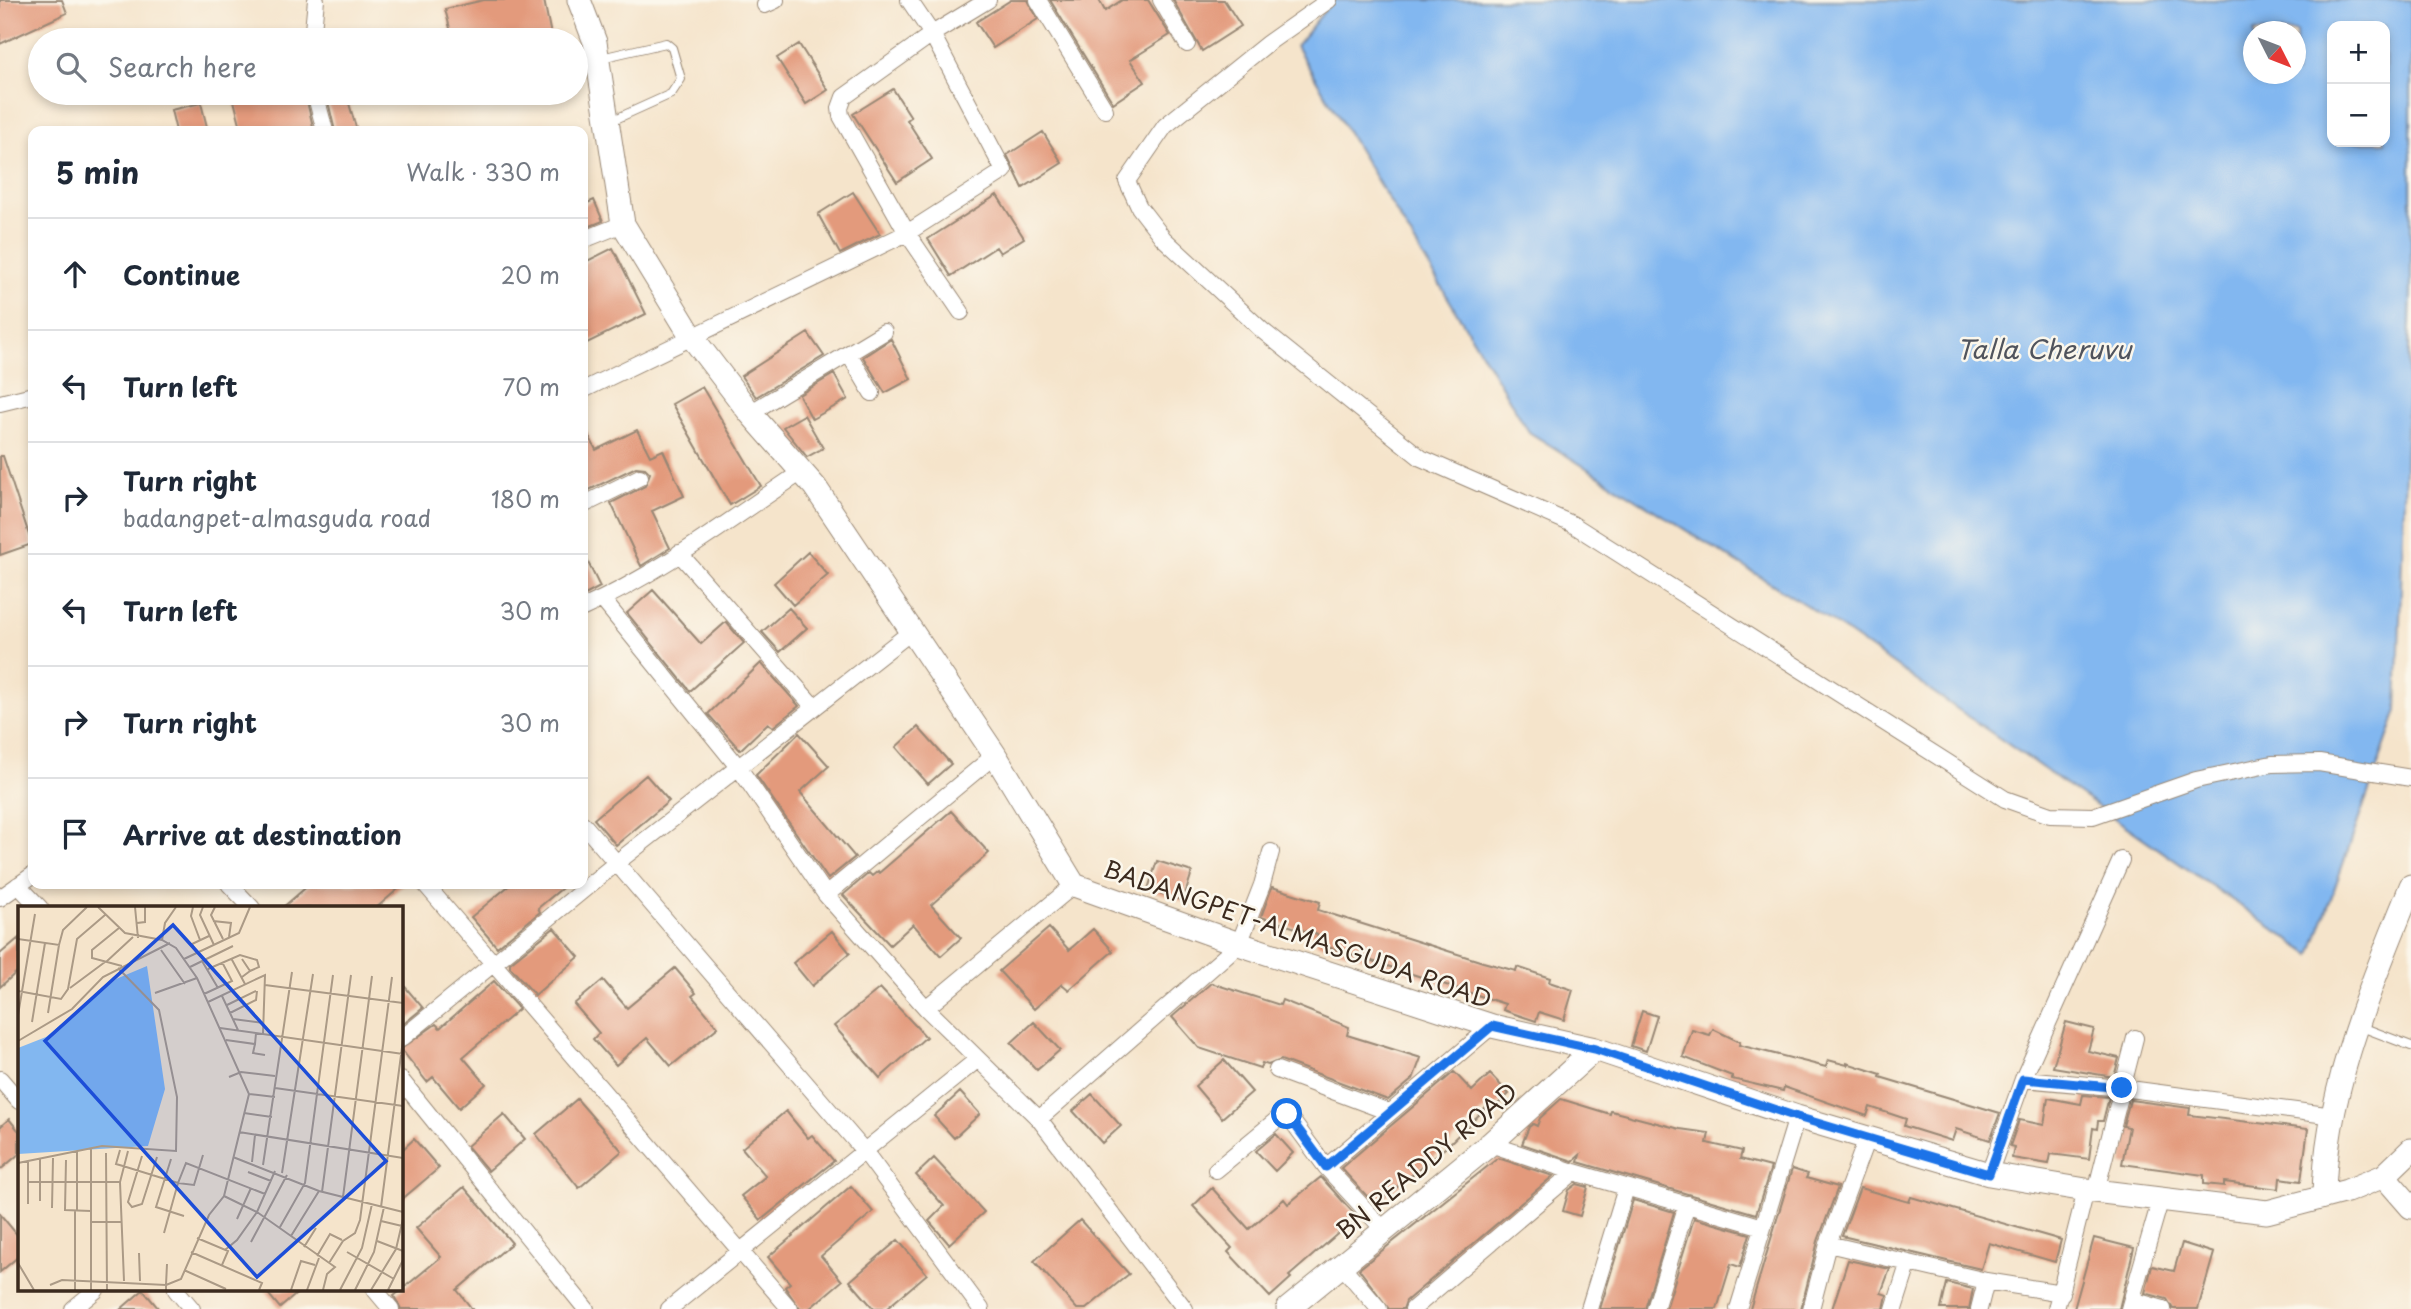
<!DOCTYPE html>
<meta charset="utf-8">
<style>
:root{--surface:#fff;--page:#f6f6f7;--text:#1f2937;--muted:#747a83;--line:#e0e1e3}
body{margin:0;font-family:"Playpen Sans",sans-serif;background:var(--page);color:var(--text)}
.controls{position:absolute;right:21px;top:21px;display:grid;overflow:hidden;border-radius:14px;box-shadow:0 4px 10px #0003}
.controls button{width:63px;height:63px;display:grid;place-items:center;padding:0;border:0;border-bottom:2px solid var(--line);background:var(--surface);color:var(--text);font:35px sans-serif}
.compass{position:absolute;left:2243px;top:21px;width:63px;height:63px;border-radius:50%;background:var(--surface);box-shadow:0 4px 10px #0003;rotate:132deg}
.stop{position:absolute;width:21px;height:21px;margin:-16px;border:5px solid #1a73e8;border-radius:50%;background:#fff}
.stop.end{background:#1a73e8;border-color:#fff;box-shadow:0 2px 7px #0008}
.list{margin:0;padding:0;list-style:none}
h2{display:flex;justify-content:space-between;align-items:center;height:91px;margin:0;padding:0 28px;font-size:30px}
h2 small{font-size:23px;font-weight:400;color:var(--muted)}
.list li{display:grid;grid-template-columns:46px 1fr auto;gap:21px;align-items:center;box-sizing:border-box;height:112px;padding:0 28px;border-top:2px solid var(--line)}
.list b{display:block;font-size:26px;white-space:nowrap}
.list p{margin:0;font-size:23px;white-space:nowrap;color:var(--muted)}
.list em{font-size:23px;font-style:normal;color:var(--muted)}
.icon{flex:none;width:38px;height:38px;fill:none;stroke:currentColor;stroke-width:2;stroke-linecap:round;stroke-linejoin:round}
.map{position:relative;flex:none;width:2411px;height:1309px;overflow:hidden}
.search{position:absolute;background:var(--surface);box-shadow:0 4px 10px #0003;left:28px;top:28px;width:560px;height:77px;display:flex;align-items:center;gap:18px;box-sizing:border-box;padding:0 24px;border-radius:38px;color:var(--muted);font-size:26px}
.panel{position:absolute;background:var(--surface);box-shadow:0 4px 10px #0003;left:28px;top:126px;width:560px;height:763px;border-radius:14px}
.map>svg:first-child{display:block}
.water{fill:#82b7f0;stroke:#5e7087;stroke-width:2;fill-rule:evenodd}
.building{fill:#e39a7c}
.lines{fill:none;stroke-linecap:round;stroke-linejoin:round}
.lane-casing{stroke:#988774;stroke-width:10}
.street-casing{stroke:#988774;stroke-width:18}
.secondary-casing{stroke:#988774;stroke-width:25}
.lane{stroke:#fff;stroke-width:8}
.street{stroke:#fff;stroke-width:16}
.secondary{stroke:#fff;stroke-width:23}
.route{stroke:#1a73e8;stroke-width:9}
.labels{text-anchor:middle;dominant-baseline:central;stroke-width:5;stroke-linejoin:round;paint-order:stroke}
.street-label{font-size:24px;fill:#3b2a1e;stroke:#fbf7ec}
.water-label{font-size:26px;font-style:italic;fill:#50545d;stroke:#fbf7ec}
.inset-road{fill:none;stroke:#ab9a86;stroke-width:2}
.view{fill:#1d4ed8;fill-opacity:0.15;stroke:#1d4ed8;stroke-width:3.5}
.inset-edge{fill:none;stroke:#3b2a1e;stroke-width:3.5}
</style>
<div class="map">
<svg width="2411" height="1309" viewBox="0 0 2411 1309">
<rect width="100%" height="100%" fill="#fbf7ec"/>
<filter id="ink" filterUnits="userSpaceOnUse"><feTurbulence type="fractalNoise" baseFrequency=".0143" numOctaves="2"/><feDisplacementMap in="SourceGraphic" scale="14" xChannelSelector="R" yChannelSelector="G"/><feConvolveMatrix kernelMatrix="1 2 1 2 8 2 1 2 1" color-interpolation-filters="sRGB"/></filter>
<filter id="wash" filterUnits="userSpaceOnUse"><feTurbulence type="fractalNoise" baseFrequency=".00686" numOctaves="4" result="noise"/><feDisplacementMap in="SourceGraphic" scale="28" xChannelSelector="R" yChannelSelector="G"/><feGaussianBlur stdDeviation="1.57" result="paint"/><feColorMatrix in="noise" values="0 0 0 0 0 0 0 0 0 0 0 0 0 0 0 0 0 1.4 0 .05"/><feComposite in="paint" operator="in"/></filter>
<g filter="url(#wash)">
<rect width="100%" height="100%" fill="#f5e4cb"/>
<!-- water -->
<path class="water" d="M1333,0H2411V289L2397,711L2311,955L1831,621L1529,432L1296,46ZM2332,26H2385V142H2332ZM2254,32H2296V74H2254Z"/>
<g id="blocks">
<!-- building -->
<path class="building" d="M0,0H62L67,13L0,44Z
M484,0H544L552,40H453L445,9Z
M1011,0H1028L1038,19L993,48L976,22Z
M1050,0H1099L1105,11L1122,0H1148L1170,35L1130,60L1145,82L1113,103Z
M1173,0H1224L1241,26L1202,51Z
M799,44L828,90L806,104L777,58Z
M893,89L911,117L907,120L932,159L897,182L853,114Z
M232,93H305L314,131H242Z
M326,93H346L357,131H335Z
M201,103L208,131H176L171,110Z
M1043,132L1062,163L1023,188L1007,155Z
M853,192L880,234L840,254L818,214Z
M997,195L1024,238L1000,253L996,247L951,276L928,239Z
M594,200L603,221L583,229V205Z
M613,248L646,314L583,345V263Z
M808,333L824,356L756,397L741,376Z
M891,339L911,379L885,393L863,357Z
M834,374L848,399L812,419L799,395Z
M702,387L761,486L730,505L672,404Z
M804,415L823,448L807,457L783,427Z
M583,424L596,450L637,430L650,456L663,450L684,496L652,511L670,548L641,566L611,503L645,486L650,473L645,468L636,467L583,493Z
M0,456H3L32,544L0,555Z
M583,552L600,587L583,596Z
M808,552L828,575L793,605L774,583Z
M653,590L701,644L726,622L744,643L690,691L627,613Z
M789,608L807,628L780,652L762,632Z
M761,663L799,706L773,727L768,723L740,750L708,714Z
M918,727L951,764L928,784L896,747Z
M799,733L829,766L800,792L855,857L828,879L756,775Z
M646,775L669,801L616,845L594,819Z
M951,811L989,853L931,905L961,938L941,956L913,924L890,945L843,895L869,873L872,876L878,871L879,873Z
M1157,861L1192,872L1183,901L1148,889Z
M310,884H404L376,908H282Z
M511,884H567L538,908L540,912L497,947L471,917Z
M1272,887L1320,902L1318,910L1483,962L1516,971L1517,967L1550,978L1549,982L1573,990L1564,1020L1539,1012L1536,1021L1503,1010L1505,1004L1316,943L1318,935L1261,917Z
M554,928L579,957L535,995L510,967V963Z
M1049,928L1069,950L1093,929L1113,951L1069,990L1062,984L1034,1009L999,971Z
M832,931L850,953L812,986L793,963Z
M19,938V970L0,987V954Z
M675,968L696,993L692,996L718,1027L671,1066L647,1038L616,1065L593,1039L599,1033L574,1004L603,980L627,1008Z
M494,981L519,1009L463,1057L486,1084L459,1108L433,1077L427,1082L401,1049L436,1024L440,1028Z
M401,982L423,1008L401,1026Z
M1211,983L1280,1005L1282,1000L1349,1027L1347,1035L1421,1058L1413,1079L1388,1100L1281,1060L1268,1065L1262,1063L1260,1068L1199,1048L1172,1017Z
M880,988L926,1037L880,1078L834,1026Z
M1642,1011L1657,1016L1646,1051L1631,1046Z
M1034,1022L1060,1050L1037,1070L1011,1043Z
M2066,1022L2094,1029L2088,1051L2119,1058L2114,1077L2053,1067Z
M1713,1029L1740,1042L1739,1045L1826,1067L1828,1060L1847,1065V1063L1881,1074L1880,1077L2000,1113L1990,1140L1956,1129L1952,1141L1904,1126L1906,1119L1870,1107L1867,1116L1784,1087L1783,1091L1732,1079V1076L1683,1057L1692,1030L1710,1035Z
M1224,1060L1252,1092L1222,1118L1195,1086Z
M1454,1072L1472,1091L1490,1074L1509,1094L1495,1107L1491,1103L1445,1148L1375,1205L1341,1168Z
M960,1092L980,1114L954,1138L934,1116Z
M1092,1094L1121,1126L1102,1143L1073,1111Z
M2083,1095L2109,1097L2103,1121H2098L2097,1129L2093,1128L2089,1159L2051,1154L2049,1164L2012,1158L2014,1147L2010,1146L2019,1120L2044,1125L2048,1098L2081,1104Z
M577,1099L622,1151L579,1188L536,1134Z
M1561,1099L1610,1114L1611,1111L1680,1129L1709,1133L1707,1143L1742,1151L1740,1159L1771,1167L1756,1214L1578,1162L1580,1155L1573,1161L1522,1144L1529,1127L1533,1124L1537,1126L1540,1118Z
M2130,1100L2190,1108L2189,1115L2308,1129L2301,1181L2280,1178L2279,1189L2224,1182V1186L2204,1184V1175L2122,1164L2129,1127L2123,1126Z
M786,1111L808,1138L812,1135L834,1161L761,1220L741,1196L766,1176L742,1148Z
M504,1114L525,1139L488,1171L467,1146Z
M9,1119L19,1131V1154L0,1170V1127Z
M1276,1134L1293,1153L1275,1171L1256,1151Z
M414,1139L439,1168L401,1200V1151Z
M934,1158L984,1212L949,1244L929,1221L944,1206L916,1175Z
M1498,1158L1553,1176L1406,1301L1403,1309H1389L1359,1269Z
M1792,1169L1808,1174L1806,1178L1838,1187L1818,1241L1801,1309H1750Z
M1321,1177L1357,1217L1289,1276L1291,1278L1270,1297L1228,1252L1232,1248L1193,1206L1212,1188L1249,1229L1284,1199L1288,1204Z
M1577,1184L1588,1187L1580,1216L1563,1211L1569,1190Z
M851,1186L873,1212L821,1256L842,1281L809,1309H800L785,1287L790,1283L768,1257Z
M464,1187L512,1243L457,1290L472,1309H401L394,1296L441,1257L416,1228Z
M1860,1188L1909,1202L1911,1197L2061,1240L2055,1262L1989,1243L1981,1269L1842,1236Z
M1633,1200L1674,1212L1645,1309H1600Z
M0,1214L19,1237V1256L0,1272Z
M1694,1218L1750,1234L1740,1267L1731,1264L1717,1309H1666Z
M1080,1220L1129,1274L1086,1309H1077L1034,1261Z
M2094,1238L2134,1248L2119,1309H2074Z
M898,1240L927,1274L886,1309H874L850,1281Z
M2182,1243L2214,1253L2198,1309H2173L2167,1299L2145,1293L2152,1266L2174,1271Z
M1848,1260L1890,1269L1881,1293L1887,1295L1884,1309H1832Z
M1947,1283L1973,1289L1969,1309H1941Z
M143,1290L159,1309H121Z
M265,1290H301L280,1308Z"/>
</g>
</g>
<g filter="url(#ink)">
<use href="#blocks" fill-opacity="0" stroke="#988774" stroke-width="2"/>
<g class="lines">
<defs>
<path id="lane" d="M601,58L666,43L672,48L681,79L671,94L609,122
M2359,1026L2411,1046"/>
<path id="street" d="M909,0L932,34L844,97L840,108L841,116L907,233L961,312
M1038,0L1105,110
M1161,0L1187,44
M1329,0L1268,43L1165,126L1127,181L1139,207L1163,238L1263,331L1421,458L1572,524L2005,799L2050,815L2093,816L2196,780L2272,764L2319,763L2411,778
M765,5L776,0
M312,40L316,0
M315,93L325,131
M583,240L623,224
M849,354L872,393
M583,390L907,233L1004,171L932,34L988,0
M0,403L33,395
M750,413L884,332
M583,505L640,477
M679,553L814,707
M602,599L739,768L826,895L926,1008L1039,1119L1185,1309
M583,608C661,573 732,518 803,471
M583,824L865,1152L981,1309
M229,884L252,908
M425,884L790,1309
M18,885L40,908
M826,895L995,755
M0,898L33,875
M926,1008L1074,885
M401,1039L615,864L912,631
M1277,1070L1389,1112
M0,1079L19,1101
M2023,1079L2122,1088L2334,1116
M401,1080L586,1309
M1039,1119L1239,944L1262,885L1271,852
M1490,1144L1574,1172L1763,1227
M1216,1170L1279,1118L1287,1114L1326,1167
M1989,1174L2023,1079L2121,860
M2096,1191L2135,1038
M1384,1230L1326,1167L1492,1026
M1828,1244L1986,1281L2062,1293
M1342,1266L1379,1309
M176,1290L192,1309
M375,1290L391,1309
M2132,1300L2163,1309
M73,1309L96,1290
M669,1309L978,1059
M1413,1309L1574,1172
M1589,1309L1626,1188
M1655,1309L1687,1204
M1738,1309L1797,1117
M1811,1309L1828,1244L1867,1138
M1894,1309L1908,1265
M1979,1309L1986,1281
M2056,1309L2086,1190
M2129,1309L2161,1198"/>
<path id="secondary" d="M579,0L595,42L623,224L692,337L750,413L815,487L995,755L1074,885L1239,944L1492,1026L1595,1049L1797,1117L1989,1174L2086,1190L2267,1212L2347,1191L2384,1176L2411,1150
M2384,1176L2411,1207
M2324,1197C2325,1090 2372,984 2411,886
M1288,1309L1490,1144L1595,1049"/>
</defs>
<!-- lane casing -->
<use href="#lane" class="lane-casing"/>
<!-- street casing -->
<use href="#street" class="street-casing"/>
<!-- secondary casing -->
<use href="#secondary" class="secondary-casing"/>
<!-- lane -->
<use href="#lane" class="lane"/>
<!-- street -->
<use href="#street" class="street"/>
<!-- secondary -->
<use href="#secondary" class="secondary"/>
</g>
</g>
<g class="lines" filter="url(#ink)">
<!-- route -->
<path class="route" d="M1287,1114L1326,1167L1492,1026L1595,1049L1797,1117L1989,1174L2023,1079L2122,1088"/>
</g>
<g class="labels">
<!-- street labels -->
<g class="street-label">
<text transform="translate(1298 933) rotate(19)">BADANGPET-ALMASGUDA ROAD</text>
<text transform="translate(1426 1160) rotate(-40)">BN READDY ROAD</text>
</g>
<!-- water labels -->
<g class="water-label">
<text x="2044" y="348">Talla Cheruvu</text>
</g>
</g>
<!-- overview -->
<g transform="translate(18 906)">
<rect width="385" height="385" fill="#f5e4cb"/>
<path d="M129,60L147,183L130,240L0,248V142L28,131L98,73Z" fill="#82b7f0"/>
<path class="inset-road" d="M80,1L107,27L144,34L158,42L179,72L231,188L206,290L191,309L163,373L148,379V384M117,1L120,32M175,1L173,10L182,34M185,1L182,9L196,39M197,1L193,9L205,33M195,15L213,17L211,31M119,17L127,16V1M101,22L74,44V52L104,60M0,33L41,39L45,24L69,1M144,34L147,17L158,1M143,44L167,78M179,47L174,38L191,30M213,52L227,78M166,53L221,27L232,1M184,55L200,82M88,56L115,31M172,61L215,40M190,63L222,49L239,54L241,61L232,65M224,71L232,65L224,53M247,79L385,97M52,82L87,56M0,85L43,93L50,83L59,33L87,9M137,87L179,72M186,88L214,75L204,56M204,90L220,124M190,96L247,69L245,128M209,99L238,85M30,107L41,39M212,107L238,94L239,85M0,109L17,8M215,113L246,117M14,116L27,37M202,122L385,148M208,134L237,138L238,127M0,135L54,103L85,71L152,37M237,138L235,147L247,149M211,171L223,166L257,170M257,182L385,200M231,188L257,191M226,207L254,211M221,226L385,252M102,244L98,258L105,260L160,277L168,257L247,288M88,247L89,384M124,250L110,296L114,301L124,298L139,251M215,251L301,285L385,306M22,252V295M153,253L138,301L166,310M48,254L47,304L73,305M10,255V298M234,256L237,229M0,257L84,240L158,245L159,191L141,104L100,62M245,259L274,66M230,266L253,275M264,267L295,68M10,276H102M304,286L333,69M206,290L239,306L317,361L309,368L305,384M325,291L354,70M363,301L385,134M34,302L35,252M59,305V245M219,313L233,282M363,315L384,320M73,316H104M262,321L287,277L315,69M146,327L160,277L176,279L185,249M273,330L301,285M179,332L210,345L204,359M359,335L385,345M233,336L269,269M286,341L298,322M207,344L219,334L239,306L257,265M173,346L244,377L241,384M329,346L376,373M121,347L122,375M299,350L312,328L324,334M0,357L16,384M311,357L325,335L337,327L342,314L374,71M166,364L208,383M106,375L102,276L110,245M32,379L44,374L148,379L149,358M57,384V305M73,384V242M273,384L283,355L297,359M289,384L301,352M322,384L344,342L354,298M337,384L356,346L366,301M353,384L378,343L385,313M370,384L385,354"/>
<path class="view" d="M155,19L368,255L239,371L27,135Z"/>
<rect width="385" height="385" class="inset-edge"/>
</g>
</svg>
<div class="controls">
<button>+</button>
<button>−</button>
</div>
<svg class="compass" viewBox="-18 -18 36 36"><path d="M0-13l5 13h-10z" fill="#e53935"/><path d="M0 13l5-13h-10z" fill="#747a83"/></svg>
<div class="stop" style="left:1287px;top:1114px"></div>
<div class="stop end" style="left:2122px;top:1088px"></div>
<div class="search"><svg class="icon" aria-label="search" viewBox="0 0 24 24"><circle cx="10" cy="10" r="6"/><path d="M15 15l6 6"/></svg>Search here</div>
<section class="panel">
<h2>5 min<small>Walk · 330 m</small></h2>
<ul class="list">
<li><svg class="icon" aria-label="ahead" viewBox="0 0 24 24"><path d="M12 20V5M6 11l6-6 6 6"/></svg><div><b>Continue</b></div><em>20 m</em></li>
<li><svg class="icon" aria-label="left" viewBox="0 0 24 24"><path d="M17 20v-9H6M10 6l-5 5 5 5"/></svg><div><b>Turn left</b></div><em>70 m</em></li>
<li><svg class="icon" aria-label="right" viewBox="0 0 24 24"><path d="M7 20v-9h11M14 6l5 5-5 5"/></svg><div><b>Turn right</b><p>badangpet-almasguda road</p></div><em>180 m</em></li>
<li><svg class="icon" aria-label="left" viewBox="0 0 24 24"><path d="M17 20v-9H6M10 6l-5 5 5 5"/></svg><div><b>Turn left</b></div><em>30 m</em></li>
<li><svg class="icon" aria-label="right" viewBox="0 0 24 24"><path d="M7 20v-9h11M14 6l5 5-5 5"/></svg><div><b>Turn right</b></div><em>30 m</em></li>
<li><svg class="icon" aria-label="arrive" viewBox="0 0 24 24"><path d="M6 21V4h12l-3 4 3 4H6"/></svg><div><b>Arrive at destination</b></div></li>
</ul>
</section>
</div>
